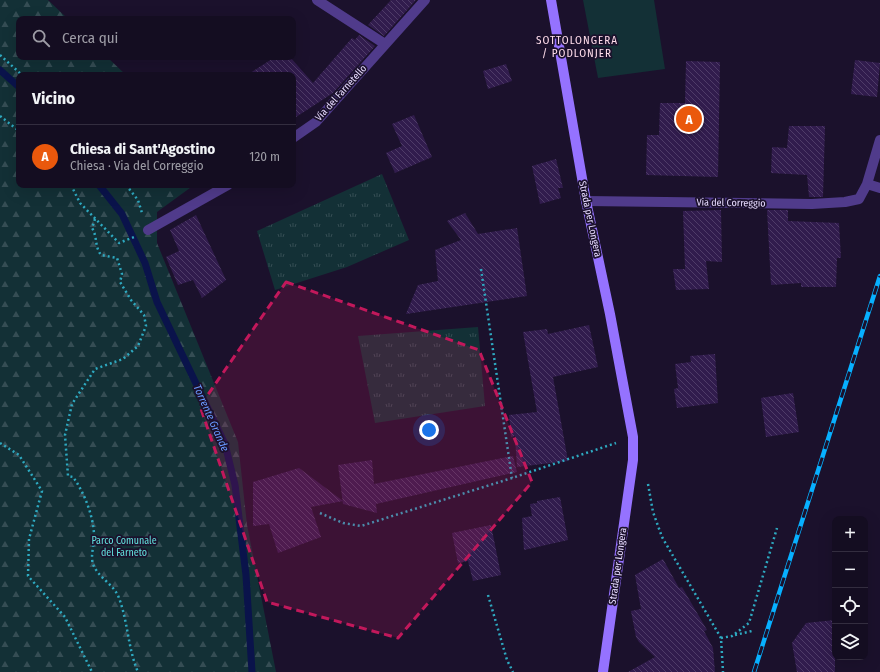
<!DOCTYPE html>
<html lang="it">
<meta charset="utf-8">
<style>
:root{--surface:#140d21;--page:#211b2e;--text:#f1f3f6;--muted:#9d9ca5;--line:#332d3f;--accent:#ea580c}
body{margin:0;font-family:"Fira Sans Condensed",sans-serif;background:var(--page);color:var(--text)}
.controls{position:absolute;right:12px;bottom:12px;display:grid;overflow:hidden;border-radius:8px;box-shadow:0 4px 16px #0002}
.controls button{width:36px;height:36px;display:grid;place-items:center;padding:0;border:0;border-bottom:1px solid var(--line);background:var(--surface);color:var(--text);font:20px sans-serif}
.you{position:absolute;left:429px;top:430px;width:14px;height:14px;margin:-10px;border:3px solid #fff;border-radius:50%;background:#1a73e8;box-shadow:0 0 0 6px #1a73e833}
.badge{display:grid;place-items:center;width:26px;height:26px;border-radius:50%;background:var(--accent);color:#fff;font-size:13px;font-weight:700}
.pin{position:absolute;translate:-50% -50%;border:2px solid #fff;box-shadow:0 1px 4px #0006}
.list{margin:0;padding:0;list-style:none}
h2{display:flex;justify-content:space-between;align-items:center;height:52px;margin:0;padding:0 16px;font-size:17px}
h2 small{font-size:13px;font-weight:400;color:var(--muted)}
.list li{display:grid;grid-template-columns:26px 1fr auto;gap:12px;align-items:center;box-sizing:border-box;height:64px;padding:0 16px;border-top:1px solid var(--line)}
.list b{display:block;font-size:15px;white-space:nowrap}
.list p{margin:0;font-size:13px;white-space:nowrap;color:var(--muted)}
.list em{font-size:13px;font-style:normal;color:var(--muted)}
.icon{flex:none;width:22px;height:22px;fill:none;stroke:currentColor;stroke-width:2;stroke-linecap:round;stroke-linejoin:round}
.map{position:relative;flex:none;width:880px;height:672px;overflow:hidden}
.search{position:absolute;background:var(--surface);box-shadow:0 4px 16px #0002;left:16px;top:16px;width:280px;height:44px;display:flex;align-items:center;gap:10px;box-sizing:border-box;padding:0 14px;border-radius:8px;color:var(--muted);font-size:15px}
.panel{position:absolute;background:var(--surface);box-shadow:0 4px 16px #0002;left:16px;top:72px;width:280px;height:116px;border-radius:8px}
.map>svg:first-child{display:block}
.grass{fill:url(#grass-tufts)}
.forest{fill:url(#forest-firs)}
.pitch{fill:#133036}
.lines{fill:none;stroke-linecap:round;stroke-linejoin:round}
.stream{stroke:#0a134b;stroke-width:7}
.building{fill:url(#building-back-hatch)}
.path{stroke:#2ea9c0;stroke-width:2.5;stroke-dasharray:2 3;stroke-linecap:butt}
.street{stroke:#503b8b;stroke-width:10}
.secondary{stroke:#9572ff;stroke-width:10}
.rail-casing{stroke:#07b0ff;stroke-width:4.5}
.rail{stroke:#1b112c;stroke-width:3;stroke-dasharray:9;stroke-linecap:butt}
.marked{fill:#c2185b;fill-opacity:0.2;stroke:#c2185b;stroke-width:3;stroke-dasharray:8 5;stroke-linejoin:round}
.labels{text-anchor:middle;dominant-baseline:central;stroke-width:3.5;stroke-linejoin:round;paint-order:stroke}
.street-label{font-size:10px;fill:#e7dbff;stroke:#1b112c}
.park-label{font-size:10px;fill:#63e3df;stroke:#1b112c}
.neighbourhood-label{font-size:11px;letter-spacing:1px;fill:#ffddeb;stroke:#1b112c}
.water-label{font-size:11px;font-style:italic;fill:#6999ff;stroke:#1b112c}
</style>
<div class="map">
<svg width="880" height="672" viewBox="0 0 880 672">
<defs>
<pattern id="grass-tufts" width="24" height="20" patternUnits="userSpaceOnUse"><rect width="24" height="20" fill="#133036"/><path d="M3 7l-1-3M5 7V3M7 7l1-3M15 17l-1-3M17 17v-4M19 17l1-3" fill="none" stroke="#354d54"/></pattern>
<pattern id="forest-firs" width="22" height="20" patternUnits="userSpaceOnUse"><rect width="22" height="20" fill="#133036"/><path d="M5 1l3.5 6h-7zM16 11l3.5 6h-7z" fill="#354d54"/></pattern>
<pattern id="building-back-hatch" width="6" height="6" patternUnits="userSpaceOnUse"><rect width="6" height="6" fill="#311c4d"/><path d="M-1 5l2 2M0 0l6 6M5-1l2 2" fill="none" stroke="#4f3c68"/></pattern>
</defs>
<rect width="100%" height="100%" fill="#1b112c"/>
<!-- grass -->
<path class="grass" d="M382,174L409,240L347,267L275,290L257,231Z
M478,327L485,406L375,423L358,336Z"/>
<!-- forest -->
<path class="forest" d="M0,0H48L68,19H19V57H107L126,75H19V185H194L157,212V243L238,442L247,525L276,672H0Z"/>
<!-- pitch -->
<path class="pitch" d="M583,0H654L665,69L598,78Z"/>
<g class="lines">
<!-- stream -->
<path class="stream" d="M0,70L19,87
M99,185L122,214L145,263L157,302L225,444L235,485L246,575L252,672"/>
</g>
<!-- building -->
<path class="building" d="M391,0H416L384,36L368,25Z
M359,35L375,46L333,93L293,119V107L296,103L293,99V75H247L275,57H290L313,83L352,38L355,40Z
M855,60L880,63L877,97L851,94Z
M686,61L720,62L718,177L646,175L647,135H659L660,103H685Z
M506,64L512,81L488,89L483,71Z
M414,115L432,157L395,173L386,153L402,146L392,124Z
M789,126H825L823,197H809L807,175L771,173L772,147L787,148Z
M556,159L563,188H558L561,198L540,204L532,166Z
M721,210L722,262L706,261L709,289L676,290L673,269H685L683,211Z
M767,210H788V221L839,223L841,258H837L836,287H801V283L771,285Z
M465,213L478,234L517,228L527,296L406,314L418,285L438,281L435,250L461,240L447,221Z
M196,215L226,280L202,298L193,280L178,285L166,257L179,251L170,230Z
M589,325L598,367L553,377L568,461L517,467L515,436L511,437L509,415L537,412L523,332L547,329L548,334Z
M715,354L718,403L677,408L674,389L678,388L675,364L691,362L690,356Z
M793,393L799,432L766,437L761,398Z
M513,456L517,472L376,504L377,513L343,504L338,465L372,460L374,484Z
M299,468L343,501L311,507L321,537L278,553L269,524L253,526V482Z
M560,497L568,540L524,550L522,518L532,516L530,504L537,503V501Z
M491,525L501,575L473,581L468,561L458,563L452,533Z
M663,559L679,588L682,587L707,630L704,631L713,648L715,672H628L655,657L639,642L636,637L631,611L641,609L635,575Z
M835,620V672H797L792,643L806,623Z"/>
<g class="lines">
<!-- path -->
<path class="path" d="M0,55L22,75
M0,116L19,131
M71,185L80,203L119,243L134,237
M126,185L138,200L142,213
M95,219L92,228C98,238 94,245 101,255L117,258L122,274L120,282L131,300L144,315L146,326L138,346L123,359L95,369L72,404L65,435L68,476L73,477C84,492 93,515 94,534C95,543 90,555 93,564C98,578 114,584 119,598C128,622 128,649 138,672
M481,269L512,478
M0,443L19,455L42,491L29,539L28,576L65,617L92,672
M648,484L653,512L662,537L721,638L723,672
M320,513L343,523L361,526L512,478L616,443
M488,595L507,660L513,672
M735,635L752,631
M721,638L732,636L749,623L777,528"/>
<!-- street -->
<path class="street" d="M317,0L385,44
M293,138L316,122L425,0
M867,184L880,188
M586,201L812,204L845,202L859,199L867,184L880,140
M148,230L228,185"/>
<!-- secondary -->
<path class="secondary" d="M551,0L586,201L610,314L633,437V460L603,672"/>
<defs>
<path id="rail" d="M754,672L880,276"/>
</defs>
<!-- rail casing -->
<use href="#rail" class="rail-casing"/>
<!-- rail -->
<use href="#rail" class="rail"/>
</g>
<!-- marked area -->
<path class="marked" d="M286,282L479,350L532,482L398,638L267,602L200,406Z"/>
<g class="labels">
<!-- street labels -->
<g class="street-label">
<text transform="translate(341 93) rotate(-48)">Via del Farnetello</text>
<text transform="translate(731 203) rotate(1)">Via del Correggio</text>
<text transform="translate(590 219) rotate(78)">Strada per Longera</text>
<text transform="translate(618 566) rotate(-82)">Strada per Longera</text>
</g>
<!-- park labels -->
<g class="park-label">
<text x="124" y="541">Parco Comunale<tspan x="124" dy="12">del Farneto</tspan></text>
</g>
<!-- neighbourhood labels -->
<g class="neighbourhood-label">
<text x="577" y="40">SOTTOLONGERA<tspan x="577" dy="13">/ PODLONJER</tspan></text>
</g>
<!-- water labels -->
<g class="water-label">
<text transform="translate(211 418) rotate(66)">Torrente Grande</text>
</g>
</g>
</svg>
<div class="controls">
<button>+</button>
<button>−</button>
<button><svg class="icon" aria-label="locate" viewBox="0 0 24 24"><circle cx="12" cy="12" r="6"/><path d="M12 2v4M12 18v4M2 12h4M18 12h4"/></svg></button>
<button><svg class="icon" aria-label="layers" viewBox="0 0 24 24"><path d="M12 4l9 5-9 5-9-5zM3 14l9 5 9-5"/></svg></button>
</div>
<div class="you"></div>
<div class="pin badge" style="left:689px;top:119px">A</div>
<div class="search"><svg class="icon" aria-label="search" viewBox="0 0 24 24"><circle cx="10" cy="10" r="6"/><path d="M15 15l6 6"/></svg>Cerca qui</div>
<section class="panel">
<h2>Vicino<small></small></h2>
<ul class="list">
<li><span class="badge">A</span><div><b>Chiesa di Sant'Agostino</b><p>Chiesa · Via del Correggio</p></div><em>120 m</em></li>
</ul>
</section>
</div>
